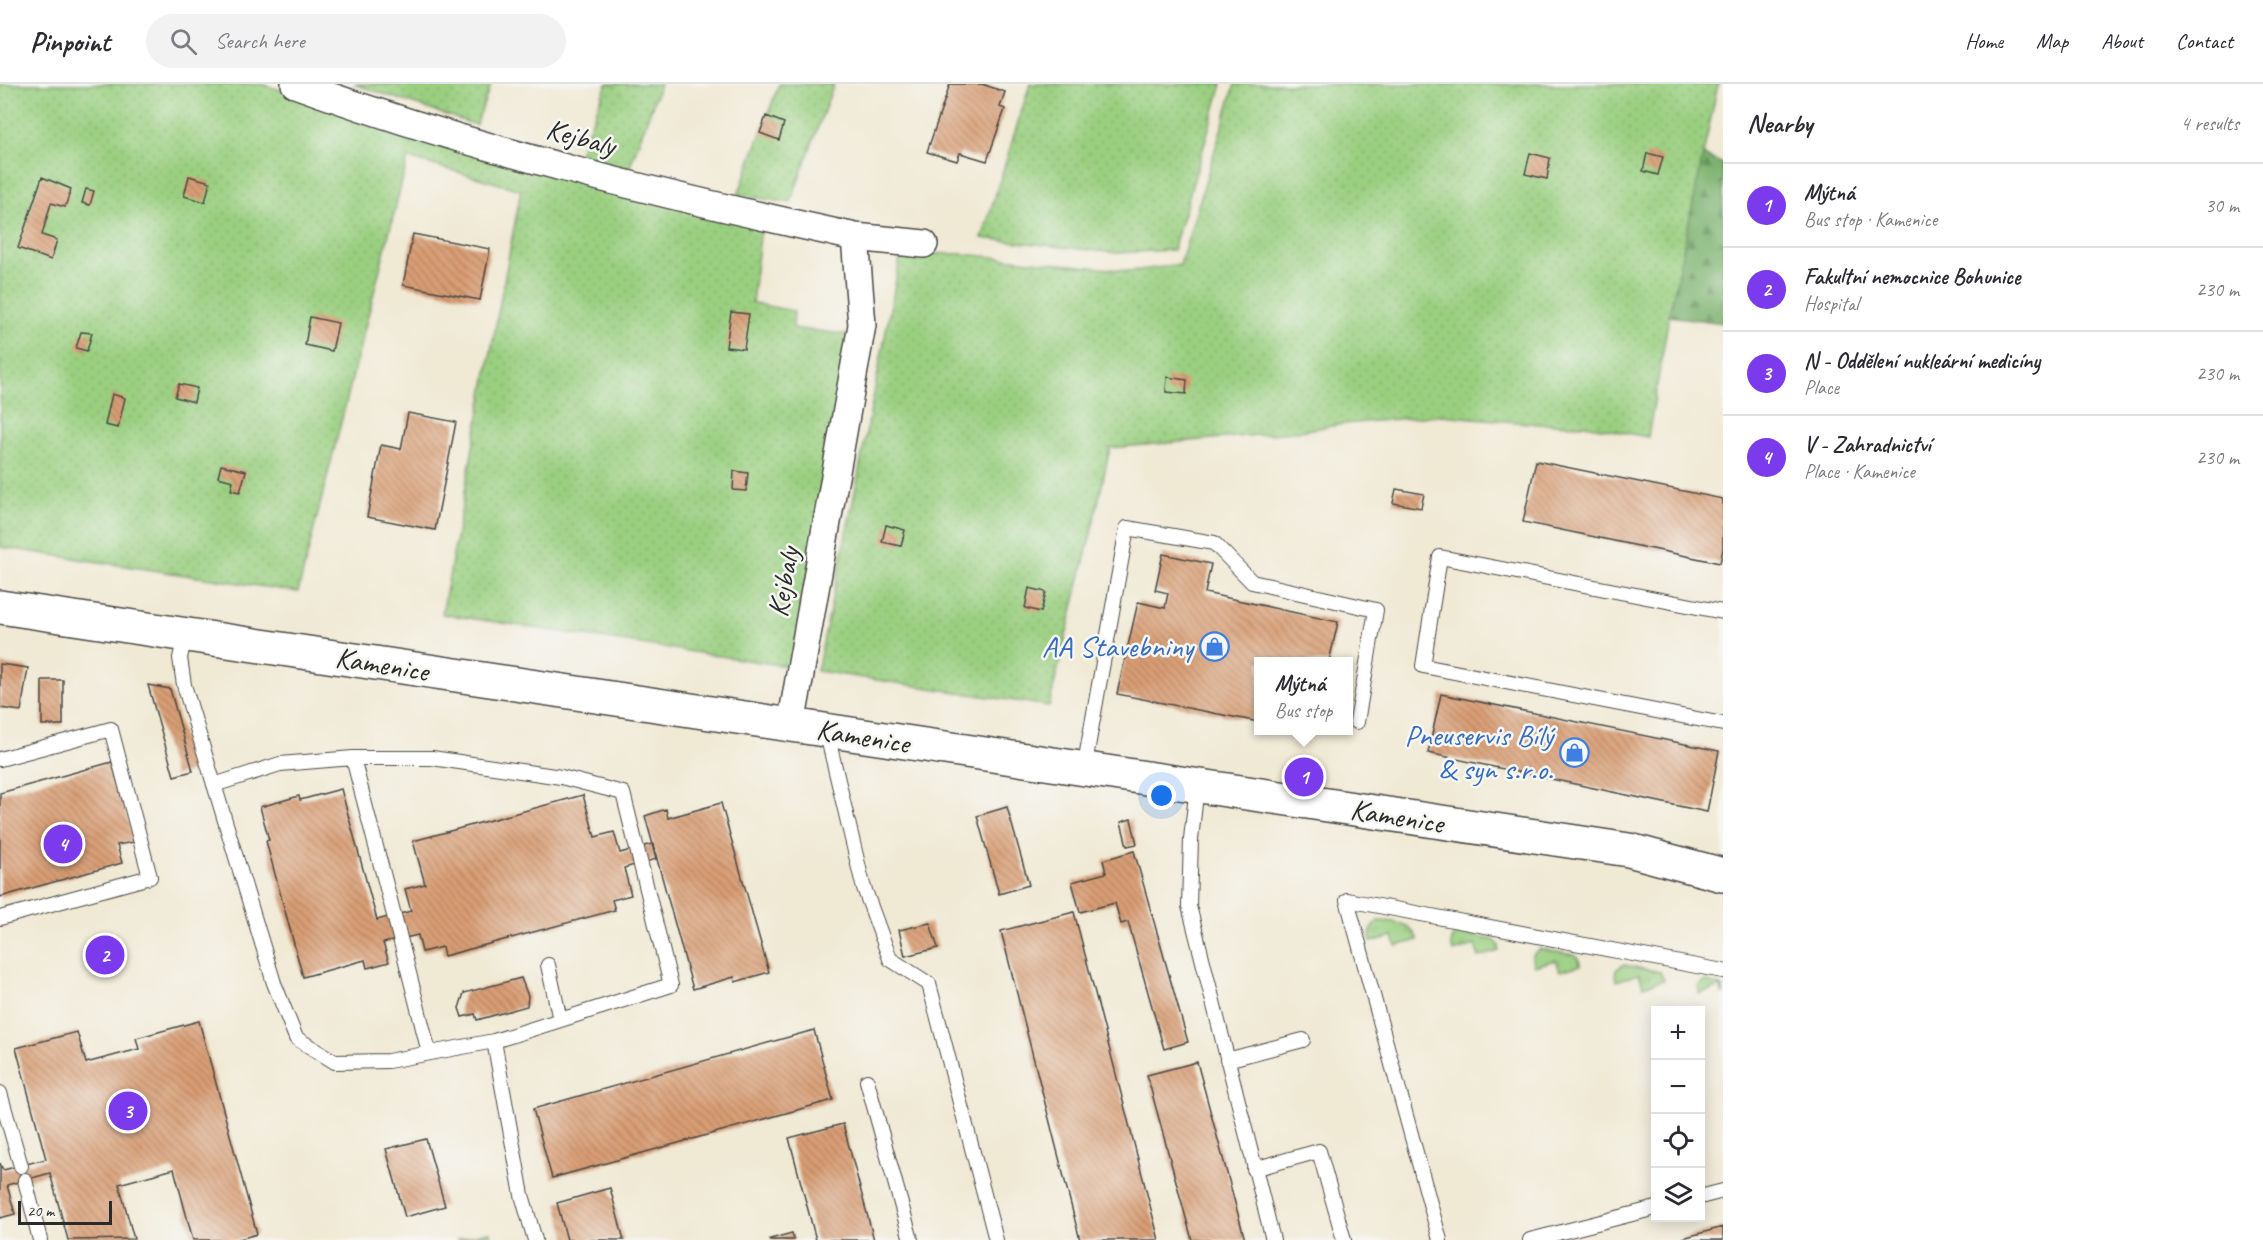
<!DOCTYPE html>
<meta charset="utf-8">
<style>
:root{--surface:#fff;--page:#f2f2f3;--text:#2b2b33;--muted:#7c7c81;--line:#e1e1e2;--accent:#7c3aed}
body{margin:0;font-family:Caveat,sans-serif;background:var(--page);color:var(--text)}
.controls{position:absolute;right:18px;bottom:18px;display:grid;overflow:hidden;border-radius:0px;box-shadow:0 3px 15px #0003}
.controls button{width:54px;height:54px;display:grid;place-items:center;padding:0;border:0;border-bottom:2px solid var(--line);background:var(--surface);color:var(--text);font:30px sans-serif}
.scale{position:absolute;left:18px;bottom:15px;width:94px;box-sizing:border-box;padding-left:6px;border:3px solid #2b2b2b;border-top:0;font-size:16px;line-height:21px;white-space:nowrap;color:#2b2b2b;-webkit-text-stroke:4px #f6f6f2;paint-order:stroke}
.you{position:absolute;left:1162px;top:712px;width:21px;height:21px;margin:-15px;border:4px solid #fff;border-radius:50%;background:#1a73e8;box-shadow:0 0 0 9px #1a73e833}
.badge{display:grid;place-items:center;width:39px;height:39px;border-radius:50%;background:var(--accent);color:#fff;font-size:20px;font-weight:700}
.pin{position:absolute;translate:-50% -50%;border:3px solid #fff;box-shadow:0 2px 6px #0006}
.popup{position:absolute;left:1254px;top:573px;width:99px;height:78px;box-sizing:border-box;display:grid;place-content:center;border-radius:0px;background:var(--surface);filter:drop-shadow(0 2px 4px #0005);font-size:20px;white-space:nowrap;color:var(--muted)}
.popup b{font-size:22px;color:var(--text)}
.popup::after{content:'';position:absolute;left:50%;top:100%;margin-left:-12px;border:12px solid transparent;border-top-color:var(--surface)}
.list{margin:0;padding:0;list-style:none}
h2{display:flex;justify-content:space-between;align-items:center;height:78px;margin:0;padding:0 24px;font-size:26px}
h2 small{font-size:20px;font-weight:400;color:var(--muted)}
.list li{display:grid;grid-template-columns:39px 1fr auto;gap:18px;align-items:center;box-sizing:border-box;height:84px;padding:0 24px;border-top:2px solid var(--line)}
.list b{display:block;font-size:22px;white-space:nowrap}
.list p{margin:0;font-size:20px;white-space:nowrap;color:var(--muted)}
.list em{font-size:20px;font-style:normal;color:var(--muted)}
.icon{flex:none;width:33px;height:33px;fill:none;stroke:currentColor;stroke-width:2;stroke-linecap:round;stroke-linejoin:round}
.map{position:relative;flex:none;width:1723px;height:1156px;overflow:hidden}
header{display:flex;align-items:center;gap:36px;box-sizing:border-box;height:84px;padding:0 30px;background:var(--surface);border-bottom:2px solid var(--line)}
header strong{font-size:28px}
nav{display:flex;gap:33px;margin-inline-start:auto;font-size:21px}
.search{width:420px;height:54px;background:var(--page);display:flex;align-items:center;gap:15px;box-sizing:border-box;padding:0 21px;border-radius:33px;color:var(--muted);font-size:22px}
main{display:flex}
aside{flex:1;background:var(--surface)}
.map>svg:first-child{display:block}
.grass{fill:url(#grass-tufts);stroke:#627d56;stroke-width:1.5}
.forest{fill:url(#forest-firs);stroke:#536e4c;stroke-width:1.5}
.garden{fill:url(#garden-dots);stroke:#627d56;stroke-width:1.5}
.building{fill:url(#building-back-hatch)}
.lines{fill:none;stroke-linecap:round;stroke-linejoin:round}
.service-casing{stroke:#494844;stroke-width:16}
.minor-casing{stroke:#494844;stroke-width:30}
.tertiary-casing{stroke:#494844;stroke-width:36}
.service{stroke:#fff;stroke-width:14}
.minor{stroke:#fff;stroke-width:27}
.tertiary{stroke:#fff;stroke-width:33}
.labels{text-anchor:middle;dominant-baseline:central;stroke-width:5;stroke-linejoin:round;paint-order:stroke}
.street-label{font-size:30px;fill:#2b2b2b;stroke:#f6f6f2}
.shop-label{font-size:30px;fill:#366cbe;stroke:#f6f6f2;text-anchor:end}
</style>
<header>
<strong>Pinpoint</strong>
<div class="search"><svg class="icon" aria-label="search" viewBox="0 0 24 24"><circle cx="10" cy="10" r="6"/><path d="M15 15l6 6"/></svg>Search here</div>
<nav><a>Home</a><a>Map</a><a>About</a><a>Contact</a></nav>
</header>
<main>
<div class="map">
<svg width="1723" height="1156" viewBox="0 0 1723 1156">
<defs>
<pattern id="grass-tufts" width="24" height="20" patternUnits="userSpaceOnUse" patternTransform="scale(1.5)"><rect width="24" height="20" fill="#9acf80"/><path d="M3 7l-1-3M5 7V3M7 7l1-3M15 17l-1-3M17 17v-4M19 17l1-3" fill="none" stroke="#85b26f"/></pattern>
<pattern id="forest-firs" width="22" height="20" patternUnits="userSpaceOnUse" patternTransform="scale(1.5)"><rect width="22" height="20" fill="#7bb26e"/><path d="M5 1l3.5 6h-7zM16 11l3.5 6h-7z" fill="#65915b"/></pattern>
<pattern id="garden-dots" width="8" height="8" patternUnits="userSpaceOnUse" patternTransform="scale(1.5)"><rect width="8" height="8" fill="#9acf80"/><path d="M2 2h.1M6 6h.1" fill="none" stroke="#85b26f" stroke-width="1.8" stroke-linecap="round"/></pattern>
<pattern id="building-back-hatch" width="6" height="6" patternUnits="userSpaceOnUse" patternTransform="scale(1.5)"><rect width="6" height="6" fill="#d99e75"/><path d="M-1 5l2 2M0 0l6 6M5-1l2 2" fill="none" stroke="#b08160"/></pattern>
</defs>
<rect width="100%" height="100%" fill="#f6f6f2"/>
<filter id="ink" filterUnits="userSpaceOnUse"><feTurbulence type="fractalNoise" baseFrequency=".0167" numOctaves="2"/><feDisplacementMap in="SourceGraphic" scale="12" xChannelSelector="R" yChannelSelector="G"/><feConvolveMatrix kernelMatrix="1 2 1 2 8 2 1 2 1" color-interpolation-filters="sRGB"/></filter>
<filter id="wash" filterUnits="userSpaceOnUse"><feTurbulence type="fractalNoise" baseFrequency=".008" numOctaves="4" result="noise"/><feDisplacementMap in="SourceGraphic" scale="24" xChannelSelector="R" yChannelSelector="G"/><feGaussianBlur stdDeviation="1.35" result="paint"/><feColorMatrix in="noise" values="0 0 0 0 0 0 0 0 0 0 0 0 0 0 0 0 0 1.4 0 .05"/><feComposite in="paint" operator="in"/></filter>
<g filter="url(#wash)">
<rect width="100%" height="100%" fill="#f0e9d4"/>
<!-- grass -->
<path class="grass" d="M1378,837C1395,837 1411,839 1418,856L1396,862L1393,852L1371,858C1368,848 1372,844 1378,837Z
M1460,850L1494,856L1499,861V867L1479,873L1475,861L1453,868L1451,860L1453,853Z
M1540,865L1574,871L1578,874L1581,881L1560,887L1556,876L1534,882C1530,873 1532,870 1540,865Z
M1624,881L1660,888L1664,896L1643,902L1639,890L1616,897C1614,887 1615,885 1624,881Z
M1705,897L1723,903V911L1720,903L1699,910L1698,902Z"/>
<!-- forest -->
<path class="forest" d="M1703,71L1723,80V239L1669,232Z"/>
<!-- garden -->
<path class="garden" d="M0,0H261L437,53L761,144L752,219L794,227L793,244L850,251L793,583L442,530L521,106L408,74L298,508L0,463Z
M354,0H491L476,41Z
M607,0H660L629,85L578,72Z
M779,0H834L790,119L738,111Z
M1030,0H1222L1173,166L1116,169L982,154Z
M1235,0H1718L1669,232L1648,353L1585,341L1539,340L1441,331L1344,340L1293,348L1110,364L1094,437L1049,622L817,587L853,418L901,169L963,170L1130,187L1180,181Z
M490,1148L493,1156H456Z"/>
<g id="blocks">
<!-- building -->
<path class="building" d="M950,0H982L1005,8L1000,23L1005,25L987,77L960,69L957,77L927,68Z
M766,32L784,39L779,56L760,49Z
M1530,69L1550,74L1547,95L1525,90Z
M1647,69L1663,73L1658,91L1643,87Z
M189,92L210,98L205,118L184,112Z
M42,93L71,105L65,123L51,119L42,151L57,156L51,176L18,164Z
M86,105L94,107L90,121L82,119Z
M413,150L490,165L480,216L403,201Z
M731,228L749,230L744,265L726,263Z
M310,233L338,239L332,267L305,261Z
M81,248L92,249L87,267L76,264Z
M1167,293L1187,296L1186,310L1166,308Z
M179,300L197,304L194,318L175,313Z
M112,310L125,314L118,344L105,341Z
M408,329L456,338L435,446L367,433L381,361L401,365Z
M1536,377L1723,415V465L1720,479L1523,438Z
M221,381L246,387L240,408L231,406L233,397L218,393Z
M734,387L748,389L746,407L733,406Z
M1396,405L1424,410L1421,424L1393,419Z
M886,441L905,446L901,462L882,458Z
M1163,470L1211,480L1205,509L1338,538L1329,578H1259V638L1117,610L1138,518L1165,524L1168,509L1155,506Z
M1029,504L1046,508L1041,528L1025,524Z
M0,580L28,584L21,627L0,624Z
M42,596H63V641H42Z
M148,601L170,605L193,687L174,692Z
M1441,610L1719,667L1707,728L1428,669Z
M112,678L134,758L117,761L122,779L0,813V709Z
M341,705L377,836L411,827L405,805L425,800L413,757L583,711L595,753L614,748L620,769L652,760L656,775L624,784L631,811L612,816L615,826L444,872L442,863L422,868L418,851L383,859L389,878L367,884L365,876L303,893L266,757L269,756L260,723L299,712L300,716Z
M721,719L769,888L735,898L734,893L693,905L645,732L666,725L668,734Z
M1007,723L1029,801L999,810L977,732Z
M1131,735L1137,760L1127,762L1121,738Z
M1134,767L1188,958L1164,965L1128,838L1121,840L1115,819L1080,828L1072,798L1106,789L1103,776Z
M1074,828L1159,1156H1080L1001,847Z
M930,839L938,864L905,872L899,846Z
M521,894L528,912L527,922L477,936L475,930L462,933L459,924L464,909Z
M199,937L257,1150L236,1156H193L174,1085L119,1100L134,1155L68,1156L50,1089L7,1101L15,1130L0,1134V1079L3,1086L46,1075L16,964L77,948L86,979L139,965L136,954Z
M814,946L833,1016L552,1094L533,1025Z
M1197,978L1245,1156H1192L1147,991Z
M843,1040L874,1156H816L789,1054Z
M426,1055L445,1122L405,1133L386,1065Z
M610,1104L624,1156H567L557,1119Z
M1723,1143V1156H1679V1155Z
M792,1149L794,1156H770V1155Z"/>
</g>
</g>
<g filter="url(#ink)">
<use href="#blocks" fill-opacity="0" stroke="#494844" stroke-width="1.5"/>
<g class="lines">
<defs>
<path id="service" d="M1723,528L1440,473L1423,582L1723,640
M185,551L180,574L184,601L274,899L296,954L335,978L388,977L494,957L671,901L623,709L561,693L432,674H353
M826,646L863,801L890,875L929,900L996,1156
M0,675L111,645L150,793L0,834
M1084,685L1127,444L1214,459L1252,498L1376,526L1357,638
M214,701L280,680L353,674C378,772 405,870 429,969
M1197,702L1191,755L1189,822L1273,1156
M548,881L560,936
M494,957L522,1111L535,1156
M1227,976L1303,956
M867,997L911,1156
M0,1009L21,1082
M1254,1085L1319,1067L1344,1156
M25,1096L40,1156
M1700,1113L1723,1107
M1440,1156L1347,816L1723,887
M1530,1156L1656,1124"/>
<path id="minor" d="M295,0C477,66 666,112 855,153L862,241L791,641
M855,153L924,160"/>
<path id="tertiary" d="M0,523L1629,766L1723,791"/>
</defs>
<!-- service casing -->
<use href="#service" class="service-casing"/>
<!-- minor casing -->
<use href="#minor" class="minor-casing"/>
<!-- tertiary casing -->
<use href="#tertiary" class="tertiary-casing"/>
<!-- service -->
<use href="#service" class="service"/>
<!-- minor -->
<use href="#minor" class="minor"/>
<!-- tertiary -->
<use href="#tertiary" class="tertiary"/>
</g>
</g>
<!-- icons -->
<defs>
<symbol id="shop-ring" viewBox="-11 -11 22 22"><circle r="9.5" fill="#f6f6f2" stroke="#3f7fe0" stroke-width="1.5"/><path d="M-5-2.5h2.3a2.7 3.5 0 0 1 5.4 0H5L5.5 6h-11ZM-1.5-2.5h3a1.5 2.3 0 0 0-3 0Z" fill="#3f7fe0"/></symbol>
</defs>
<g fill-rule="evenodd">
<use href="#shop-ring" x="1198" y="546" width="33" height="33"/>
<use href="#shop-ring" x="1558" y="652" width="33" height="33"/>
</g>
<g class="labels">
<!-- street labels -->
<g class="street-label">
<text transform="translate(581 53) rotate(15)">Kejbaly</text>
<text transform="translate(783 498) rotate(-80)">Kejbaly</text>
<text transform="translate(382 580) rotate(9)">Kamenice</text>
<text transform="translate(863 652) rotate(9)">Kamenice</text>
<text transform="translate(1397 732) rotate(9)">Kamenice</text>
</g>
<!-- shop labels -->
<g class="shop-label">
<text x="1193" y="562">AA Stavebniny</text>
<text x="1553" y="651">Pneuservis Bílý<tspan x="1553" dy="34">&amp; syn s.r.o.</tspan></text>
</g>
</g>
</svg>
<div class="controls">
<button>+</button>
<button>−</button>
<button><svg class="icon" aria-label="locate" viewBox="0 0 24 24"><circle cx="12" cy="12" r="6"/><path d="M12 2v4M12 18v4M2 12h4M18 12h4"/></svg></button>
<button><svg class="icon" aria-label="layers" viewBox="0 0 24 24"><path d="M12 4l9 5-9 5-9-5zM3 14l9 5 9-5"/></svg></button>
</div>
<div class="scale">20 m</div>
<div class="you"></div>
<div class="pin badge" style="left:1304px;top:693px">1</div>
<div class="popup"><b>Mýtná</b>Bus stop</div>
<div class="pin badge" style="left:105px;top:871px">2</div>
<div class="pin badge" style="left:128px;top:1027px">3</div>
<div class="pin badge" style="left:63px;top:760px">4</div>
</div>
<aside>
<h2>Nearby<small>4 results</small></h2>
<ul class="list">
<li><span class="badge">1</span><div><b>Mýtná</b><p>Bus stop · Kamenice</p></div><em>30 m</em></li>
<li><span class="badge">2</span><div><b>Fakultní nemocnice Bohunice</b><p>Hospital</p></div><em>230 m</em></li>
<li><span class="badge">3</span><div><b>N - Oddělení nukleární medicíny</b><p>Place</p></div><em>230 m</em></li>
<li><span class="badge">4</span><div><b>V - Zahradnictví</b><p>Place · Kamenice</p></div><em>230 m</em></li>
</ul>
</aside>
</main>
